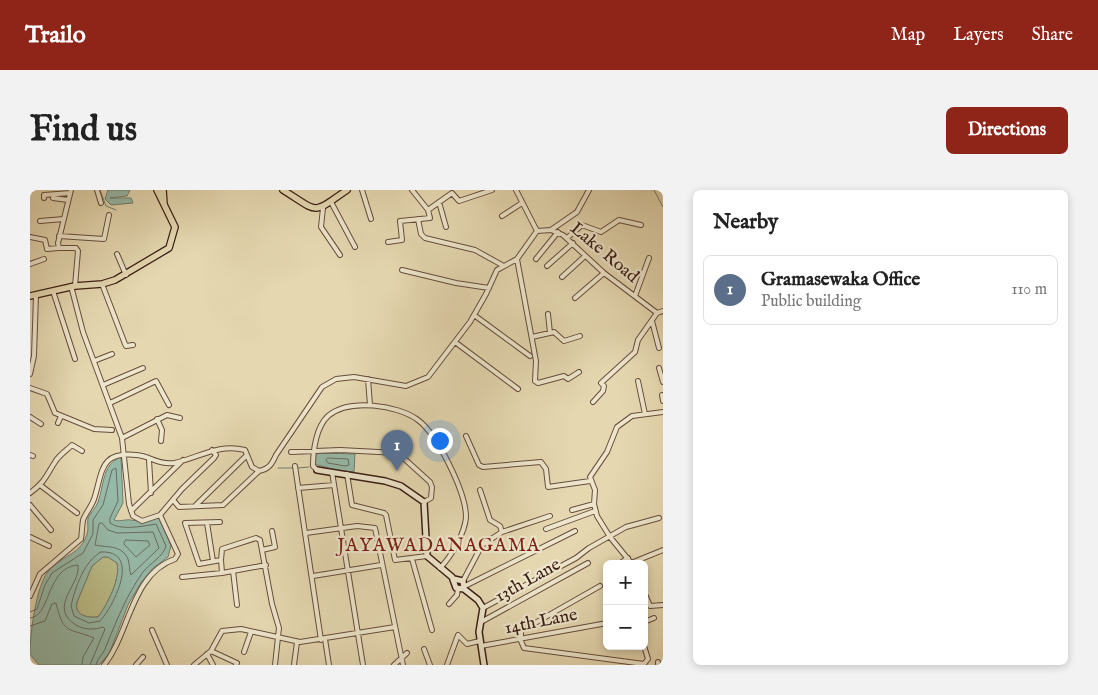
<!DOCTYPE html>
<meta charset="utf-8">
<style>
:root{--surface:#fff;--page:#f2f2f2;--text:#222;--muted:#767676;--line:#e0e0e0;--accent:#8f2418}
body{margin:0;font-family:"IM FELL English",serif;background:var(--page);color:var(--text)}
.controls{position:absolute;right:15px;bottom:15px;display:grid;overflow:hidden;border-radius:8px;box-shadow:0 2px 8px #0003}
.controls button{width:45px;height:45px;display:grid;place-items:center;padding:0;border:0;border-bottom:1px solid var(--line);background:var(--surface);color:var(--text);font:25px sans-serif}
.you{position:absolute;left:409px;top:250px;width:18px;height:18px;margin:-12px;border:4px solid #fff;border-radius:50%;background:#1a73e8;box-shadow:0 0 0 8px #1a73e833}
.badge{display:grid;place-items:center;width:32px;height:32px;border-radius:50%;background:var(--accent);color:#fff;font-size:16px;font-weight:700}
.pin{position:absolute;translate:-50% -41px;filter:drop-shadow(0 1px 2px #0008)}
.pin::after{content:'';position:absolute;top:26px;width:18px;height:15px;background:inherit;clip-path:polygon(0 0,100% 0,50% 100%)}
.list{margin:0;padding:0;list-style:none}
h2{display:flex;justify-content:space-between;align-items:center;height:65px;margin:0;padding:0 20px;font-size:21px}
h2 small{font-size:16px;font-weight:400;color:var(--muted)}
.list li{display:grid;grid-template-columns:32px 1fr auto;gap:15px;align-items:center;box-sizing:border-box;height:70px;margin:0 10px 10px;padding:0 10px;border:1px solid var(--line);border-radius:8px}
.list b{display:block;font-size:19px;white-space:nowrap}
.list p{margin:0;font-size:16px;white-space:nowrap;color:var(--muted)}
.list em{font-size:16px;font-style:normal;color:var(--muted)}
.map{position:relative;flex:none;width:633px;height:475px;overflow:hidden;border-radius:8px}
header{display:flex;align-items:center;gap:30px;box-sizing:border-box;height:70px;padding:0 25px;background:var(--accent);color:#fff}
header strong{font-size:24px}
nav{display:flex;gap:28px;margin-inline-start:auto;font-size:18px}
.intro{display:flex;align-items:center;justify-content:space-between;box-sizing:border-box;height:120px;padding:0 30px}
h1{margin:0;font-size:35px}
.button{padding:12px 22px;border-radius:8px;background:var(--accent);color:#fff;font-size:18px;font-weight:700}
main{display:flex;gap:30px;padding:0 30px}
aside{flex:1;background:var(--surface);border-radius:8px;box-shadow:0 2px 8px #0003}
.map>svg:first-child{display:block}
.green{fill:#bbbc87;stroke:#7b6e4e}
.water{fill:#96baa9;stroke:#727c6e;fill-rule:evenodd}
.lines{fill:none;stroke-linecap:round;stroke-linejoin:round}
.shore{stroke:#686c60;stroke-width:1}
.stream{stroke:#727c6e;stroke-width:1}
.street-casing{stroke:#664d3d;stroke-width:6}
.secondary-casing{stroke:#3b1f16;stroke-width:8}
.primary-casing{stroke:#3b1f16;stroke-width:8}
.street{stroke:#eee6cc;stroke-width:4}
.secondary{stroke:#eee6cc;stroke-width:5}
.primary{stroke:#e5d8b1;stroke-width:5.5}
.labels{text-anchor:middle;dominant-baseline:central;stroke-width:4.5;stroke-linejoin:round;paint-order:stroke}
.street-label{font-size:18px;fill:#3b1f16;stroke:#eee6cc}
.neighbourhood-label{font-size:19px;letter-spacing:1px;fill:#7a1f14;stroke:#eee6cc}
</style>
<header>
<strong>Trailo</strong>
<nav><a>Map</a><a>Layers</a><a>Share</a></nav>
</header>
<div class="intro"><h1>Find us</h1><a class="button">Directions</a></div>
<main>
<div class="map">
<svg width="633" height="475" viewBox="0 0 633 475">
<rect width="100%" height="100%" fill="#e5d8b1"/>
<filter id="stains"><feTurbulence type="fractalNoise" baseFrequency=".004" numOctaves="4"/><feColorMatrix values="0 0 0 0 .2 0 0 0 0 .09 0 0 0 0 .02 0 0 0 .5 -.17"/></filter>
<radialGradient id="worn" r=".72"><stop offset=".6" stop-color="#630" stop-opacity="0"/><stop offset="1" stop-color="#630" stop-opacity=".3"/></radialGradient>
<!-- green -->
<path class="green" d="M73,367H78L87,373C91,389 77,415 68,427C56,428 44,425 47,412L62,376Z"/>
<!-- water -->
<path class="water" d="M78,0H100L97,6L80,8H101L103,13L81,15L75,9Z
M286,263L325,264L324,282L306,280L284,274Z
M91,267L93,313L84,330C90,332 95,329 101,330C112,332 118,330 130,327L141,356L138,367L122,379L110,394L98,415L79,464L69,475H9C7,472 1,467 0,463C0,445 6,393 20,379C34,365 51,364 57,344C59,339 57,333 58,328C60,323 66,318 68,312C74,296 72,274 91,267ZM73,367H78L87,373C91,389 77,415 68,427C56,428 44,425 47,412L62,376Z"/>
<g class="lines">
<!-- shore -->
<path class="shore" d="M298,268L318,269L319,275L315,276L298,273L296,270Z
M72,333L78,340L87,343L123,342L129,358L101,385C99,381 100,375 98,369C91,354 77,358 65,355L69,334Z
M96,350L118,351L120,355L106,367L94,354Z
M71,362C112,360 84,416 70,431L59,433L44,426L41,416C45,398 54,371 71,362Z
M0,422L7,419L15,395L22,383L53,363L63,344V330L73,315L82,280L86,278L88,311L80,328V333C90,341 114,336 126,334L136,356C133,367 120,373 113,382C96,406 86,432 75,459C73,465 67,468 66,475
M0,428C21,427 16,377 48,375C51,395 17,417 46,435C54,440 64,440 73,437L75,439L60,475
M0,436L15,431L22,414L26,413C34,446 38,437 64,448L53,467L52,475"/>
<!-- stream -->
<path class="stream" d="M70,0L76,16L86,20
M624,0L633,17
M248,278H264
M268,278L279,277"/>
<defs>
<path id="street" d="M41,0L28,53L29,58H46L48,61L45,96
M67,0L71,13
M332,0L341,29
M486,0L507,41L521,40L533,45L574,83L627,123L633,121
M14,8V5L40,3
M23,8L38,10
M301,12L325,57
M409,12L416,37
M293,18L291,37L310,65
M398,20L422,3L429,11L462,0
M472,26L492,13
M388,29L391,44L395,48L445,60L472,75
M10,31L34,29
M521,40L547,22L559,0
M29,46L74,49L79,25
M0,47L15,50L17,59L29,58
M537,48L552,35L571,42L589,30L611,35
M358,52L372,50L370,31L400,28L398,20L382,0
M87,64L96,85
M487,69L506,171L505,191L508,193L534,186L538,189L549,182
M506,69L528,42
M0,74L14,69
M517,76L543,53
M372,80L426,93L459,98
M532,87L555,66
M72,94L95,154L96,156L103,155
M41,96L53,142L92,248L99,314L103,326L112,331L130,325L152,299L184,268L186,265L182,260
M23,101L45,169
M605,106L619,68
M545,108L574,83
M518,124L520,143
M444,125L500,166
M622,131L629,158
M502,147L524,142L534,151L550,146
M425,152L488,199
M64,171L82,164
M629,178L633,192
M0,184L4,166L6,105
M338,189L340,215
M608,191L615,224
M73,195L113,178
M0,198L17,204L25,223L64,239L82,240
M632,205L633,211
M563,212L573,201L574,196L571,193L605,162L608,150L627,123
M80,213L126,191L139,215
M0,227L11,234
M127,229L132,240L131,251
M28,233L31,226
M436,246L449,275L453,277L511,272L516,279L518,297L560,291
M92,248L137,225L150,228
M261,262L310,260L368,263L400,292L402,297L401,308L394,312
M0,265L3,266
M119,270L121,303
M265,276L291,450
M287,280L283,276C283,261 286,237 298,226C319,208 368,215 388,230C408,245 436,303 436,327C435,343 421,367 410,378
M302,282L333,475
M317,284L322,315L354,323L356,325L365,370L397,366
M10,295L47,323
M268,298L304,295
M450,300L460,330L470,336L472,342
M0,303C15,292 16,286 25,272C29,265 37,260 42,255L52,261
M144,311L149,317L193,315L229,281
M0,315L21,340
M166,315L217,265
M542,320L564,314
M101,321L153,270
M190,332L155,333L169,374L191,370L192,359L226,348L230,350L242,414L249,438L245,475
M177,333L183,371
M516,339L565,321
M276,343L327,336L345,338L373,475
M0,347L19,356
M232,360L245,357L242,341
M382,369L402,440
M191,370L192,383
M601,373L633,360
M589,374L598,368
M602,374L580,347L567,326L564,314L565,300L560,287L577,262L587,237L602,226L633,222
M203,381L207,415
M283,386L351,375
M152,387L192,383L236,375
M433,391L452,355L472,342L520,326
M435,396L545,341
M570,396L491,441V451L494,458L614,474L618,469L614,456
M614,402L620,416L633,415
M0,406L10,384L51,349C52,343 52,336 53,330C56,322 63,315 65,306C73,279 71,261 107,265C120,266 128,275 144,273C169,268 188,253 215,260L222,277L229,281C239,279 242,274 246,265L292,197L306,189L324,187L376,196L398,187L440,132L456,104L467,80L487,69L507,41
M419,414L427,405L428,399
M453,418L546,368L559,358L596,337L629,328
M451,432L558,373
M614,432L624,428
M122,440L137,475
M295,449L299,475
M451,456L577,433
M394,459L400,475
M181,461L207,473L206,475
M214,462L221,442
M177,464L183,475
M628,472V475
M74,475C100,443 101,384 145,369L148,364L130,325
M106,475L113,467
M164,475L181,461L192,441L211,439L270,452L365,437
M264,475L267,452
M364,475L377,463
M417,475L428,445L437,454L450,451"/>
<path id="secondary" d="M287,280L355,291L371,296L394,312L397,366L422,387L426,398L434,399L448,410L453,418L449,442L454,475
M424,389L433,391L434,399"/>
<path id="primary" d="M133,0L134,14
M253,0C290,23 281,25 317,0
M0,106L45,96L72,94L85,90L139,58L145,37L127,0"/>
</defs>
<!-- street casing -->
<use href="#street" class="street-casing"/>
<!-- secondary casing -->
<use href="#secondary" class="secondary-casing"/>
<!-- primary casing -->
<use href="#primary" class="primary-casing"/>
<!-- street -->
<use href="#street" class="street"/>
<!-- secondary -->
<use href="#secondary" class="secondary"/>
<!-- primary -->
<use href="#primary" class="primary"/>
</g>
<g class="labels">
<!-- street labels -->
<g class="street-label">
<text transform="translate(574 63) rotate(40)">Lake Road</text>
<text transform="translate(498 391) rotate(-29)">13th Lane</text>
<text transform="translate(511 432) rotate(-11)">14th Lane</text>
</g>
<!-- neighbourhood labels -->
<g class="neighbourhood-label">
<text x="409" y="356">JAYAWADANAGAMA</text>
</g>
</g>
<rect width="100%" height="100%" filter="url(#stains)"/>
<rect width="100%" height="100%" fill="url(#worn)"/>
</svg>
<div class="controls">
<button>+</button>
<button>−</button>
</div>
<div class="you"></div>
<div class="pin badge" style="left:367px;top:281px;background:#5c6f8a">1</div>
</div>
<aside>
<h2>Nearby<small></small></h2>
<ul class="list">
<li><span class="badge" style="background:#5c6f8a">1</span><div><b>Gramasewaka Office</b><p>Public building</p></div><em>110 m</em></li>
</ul>
</aside>
</main>
